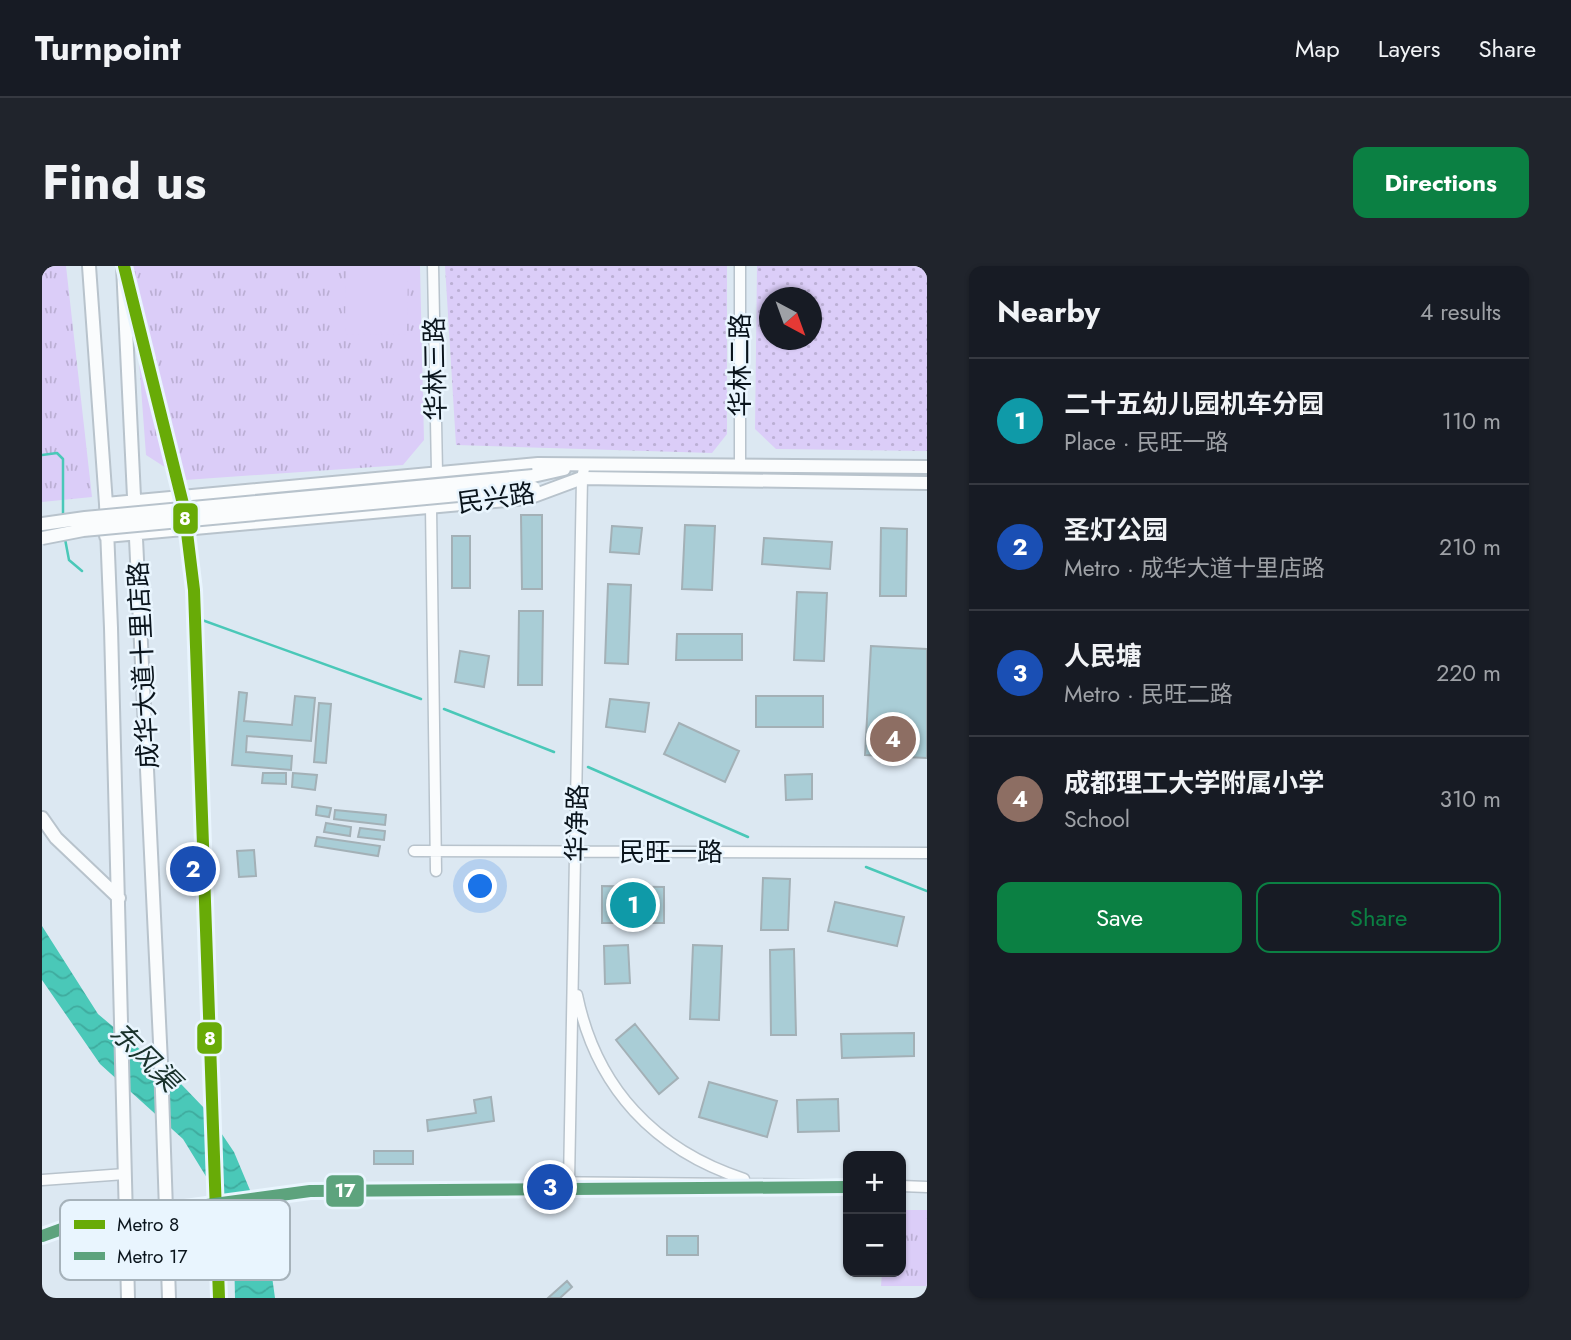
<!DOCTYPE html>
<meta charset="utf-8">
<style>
:root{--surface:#171b24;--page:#20242c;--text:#f1f3f6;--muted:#9ea1a6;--line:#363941;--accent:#0b8043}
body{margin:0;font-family:Jost,"Noto Sans SC",sans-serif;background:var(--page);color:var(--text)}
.controls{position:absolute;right:21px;bottom:21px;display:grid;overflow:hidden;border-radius:14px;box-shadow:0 2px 5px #0004}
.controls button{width:63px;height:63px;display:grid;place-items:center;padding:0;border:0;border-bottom:2px solid var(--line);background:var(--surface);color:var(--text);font:35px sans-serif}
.compass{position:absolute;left:717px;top:21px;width:63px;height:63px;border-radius:50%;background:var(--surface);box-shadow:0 2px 5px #0004;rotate:139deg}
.you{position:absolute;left:439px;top:621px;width:24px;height:24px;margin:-18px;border:5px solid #fff;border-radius:50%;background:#1a73e8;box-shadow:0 0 0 10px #1a73e833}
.badge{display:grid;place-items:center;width:46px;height:46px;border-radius:50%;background:var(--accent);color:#fff;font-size:23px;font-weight:700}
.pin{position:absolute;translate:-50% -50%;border:4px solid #fff;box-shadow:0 2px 7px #0006}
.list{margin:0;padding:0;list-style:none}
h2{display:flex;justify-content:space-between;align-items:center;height:91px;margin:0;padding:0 28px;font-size:30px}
h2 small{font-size:23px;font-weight:400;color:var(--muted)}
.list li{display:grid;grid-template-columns:46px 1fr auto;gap:21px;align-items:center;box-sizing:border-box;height:126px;padding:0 28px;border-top:2px solid var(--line)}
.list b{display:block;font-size:26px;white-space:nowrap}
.list p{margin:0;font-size:23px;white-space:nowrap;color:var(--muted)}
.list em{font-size:23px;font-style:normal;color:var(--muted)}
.actions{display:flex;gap:14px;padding:21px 28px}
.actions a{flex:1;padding:16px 0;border:2px solid var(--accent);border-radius:14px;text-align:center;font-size:24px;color:var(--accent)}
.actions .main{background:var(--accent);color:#fff}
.map{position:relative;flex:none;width:885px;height:1032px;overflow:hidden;border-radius:14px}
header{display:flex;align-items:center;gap:42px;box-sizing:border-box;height:98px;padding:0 35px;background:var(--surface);border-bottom:2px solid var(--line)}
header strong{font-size:33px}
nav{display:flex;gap:38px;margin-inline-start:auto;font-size:24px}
.intro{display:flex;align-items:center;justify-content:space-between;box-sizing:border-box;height:168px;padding:0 42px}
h1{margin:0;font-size:49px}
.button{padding:18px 32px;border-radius:14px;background:var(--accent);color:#fff;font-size:24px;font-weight:700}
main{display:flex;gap:42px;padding:0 42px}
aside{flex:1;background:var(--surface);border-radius:14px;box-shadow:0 2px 5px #0004}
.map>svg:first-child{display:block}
.grass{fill:url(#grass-dots);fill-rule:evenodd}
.park{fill:url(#park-tufts)}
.garden{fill:#dbcdf8}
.water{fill:url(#water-waves)}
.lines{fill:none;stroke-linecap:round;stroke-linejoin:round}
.stream{stroke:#4ac8b8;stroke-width:2.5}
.building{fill:#a9cdd6;stroke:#a3b0b6;stroke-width:2}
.minor-casing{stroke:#b8c3cc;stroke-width:13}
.major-casing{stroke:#b8c3cc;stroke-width:16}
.minor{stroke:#fafcfd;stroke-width:10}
.major{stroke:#fafcfd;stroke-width:12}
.major-bridge-casing{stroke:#b8c3cc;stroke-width:16;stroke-linecap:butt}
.major-bridge{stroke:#fafcfd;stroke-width:12}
.metro-1-casing{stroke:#e9f5fe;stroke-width:18}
.metro-2-casing{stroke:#e9f5fe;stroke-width:18}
.metro-1{stroke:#68ab07;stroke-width:12}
.metro-2{stroke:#5da37d;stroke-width:12}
.labels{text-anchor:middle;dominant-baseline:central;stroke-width:5;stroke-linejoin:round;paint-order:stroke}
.street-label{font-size:26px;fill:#0a141c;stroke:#e9f5fe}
.water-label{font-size:28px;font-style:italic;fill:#1a322c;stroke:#e9f5fe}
.key{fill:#e9f5fe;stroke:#a6b2ba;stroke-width:2}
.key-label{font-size:19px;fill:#0a141c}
.line-badge{stroke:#e9f5fe;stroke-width:2.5}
.badge-label{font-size:19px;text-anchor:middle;font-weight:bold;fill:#fff}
</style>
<header>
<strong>Turnpoint</strong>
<nav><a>Map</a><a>Layers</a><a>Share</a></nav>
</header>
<div class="intro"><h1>Find us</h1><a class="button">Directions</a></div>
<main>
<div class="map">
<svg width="885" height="1032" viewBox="0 0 885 1032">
<defs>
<pattern id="grass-dots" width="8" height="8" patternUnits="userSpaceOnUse" patternTransform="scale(1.75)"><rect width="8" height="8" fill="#dbcdf8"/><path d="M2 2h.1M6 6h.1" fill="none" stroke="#bbafd4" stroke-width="1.8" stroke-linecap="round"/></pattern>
<pattern id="park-tufts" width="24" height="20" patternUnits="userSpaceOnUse" patternTransform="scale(1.75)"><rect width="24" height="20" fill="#dbcdf8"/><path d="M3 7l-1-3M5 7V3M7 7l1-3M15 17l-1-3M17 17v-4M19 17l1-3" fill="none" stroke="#bbafd4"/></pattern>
<pattern id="water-waves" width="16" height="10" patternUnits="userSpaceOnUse" patternTransform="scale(1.75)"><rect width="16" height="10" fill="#4ac8b8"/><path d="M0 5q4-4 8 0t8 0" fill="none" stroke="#3fab9e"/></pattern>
</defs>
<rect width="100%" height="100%" fill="#dce8f2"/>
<!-- grass -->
<path class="grass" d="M403,0H685V168L670,187L414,179Z
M715,0H885V185L734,183L713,163ZM727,32H769V74H727Z"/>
<!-- park -->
<path class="park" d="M0,0H24L50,231L0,236Z
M90,0H378L382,174L361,199L143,214L104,189Z
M859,944H885V1020H839L840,1006H859Z"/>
<!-- garden -->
<path class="garden" d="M304,0H366L365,69L303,68Z"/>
<!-- water -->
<path class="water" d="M0,660L56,748L139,818L163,843L192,886L223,960L233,1032H193L192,985L173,925L141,873L58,798L0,714Z"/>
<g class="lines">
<!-- stream -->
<path class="stream" d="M0,189L15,187L21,193V252
M23,273L27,294L40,305
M149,350L379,433
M402,443L512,486
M546,501L706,571
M824,601L885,625"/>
</g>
<!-- building -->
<path class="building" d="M479,249H500V323H480Z
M643,259L673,260L670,324L640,323Z
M570,260L600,262L597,288L568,286Z
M839,262L865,263L864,330H838Z
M410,270H428V322H410Z
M722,272L790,276L788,303L720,298Z
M566,318L589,319L586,398L563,397Z
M755,326L785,327L782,395L752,394Z
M477,345H501L500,419H476Z
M635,368H700V394H634Z
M829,380L885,383V492L823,489Z
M418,385L447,390L442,421L413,416Z
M197,426L205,427L202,455L250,459L253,430L273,432L269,475L205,470L204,486L250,490L249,504L190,499Z
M714,430H781V461H714Z
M568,433L607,437L603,466L564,461Z
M277,437L289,438L284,497L272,496Z
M637,457L697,485L683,516L622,488Z
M221,507H244V518L220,517Z
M251,507L275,509L273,524L250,521Z
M770,508V533L744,534L743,509Z
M275,540L289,542L287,551L274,549Z
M293,544L344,549L343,559L292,553Z
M284,557L309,561L308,570L282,566Z
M318,562L343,565L342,574L316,571Z
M275,571L338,580L336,590L273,580Z
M212,584L214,610L197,611L195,585Z
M721,612L748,613L746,664H719Z
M560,620L622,621V657H560Z
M793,636L862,651L855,680L786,665Z
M586,679L588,717L563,718L562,680Z
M651,679L680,680L677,754L648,753Z
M752,683L754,769H729L728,684Z
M593,758L636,812L617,828L574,774Z
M872,767V790L800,792L799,768Z
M667,816L735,835L725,871L657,851Z
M449,831L452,855L386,865L385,854L434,847L432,834Z
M796,833L797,865L756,866L755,834Z
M332,885H371V898H332Z
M625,970H656V989H625Z
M525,1015L530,1021L518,1032H506Z"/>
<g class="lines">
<defs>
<path id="minor" d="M391,0L395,206
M698,0V198
M389,241L394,605
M372,585L885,587
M535,729C554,822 613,884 702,913
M0,914L83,908
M490,916L806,919
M527,916L540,212L543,198
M859,920L885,921"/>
<path id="major" d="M47,0L64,238L69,362L86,1032
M81,0L119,797L127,1032
M491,210L522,203
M64,238L496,198L885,201
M64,270L486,232L540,212L885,217
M0,552L14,572L77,632"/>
</defs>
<!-- minor casing -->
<use href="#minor" class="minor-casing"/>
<!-- major casing -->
<use href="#major" class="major-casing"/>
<!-- minor -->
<use href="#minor" class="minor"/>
<!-- major -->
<use href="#major" class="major"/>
<defs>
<path id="major-bridge" d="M0,258L43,252L491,210
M0,272L41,264L492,222"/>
</defs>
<!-- major-bridge casing -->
<use href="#major-bridge" class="major-bridge-casing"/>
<!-- major-bridge -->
<use href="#major-bridge" class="major-bridge"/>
<defs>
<path id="metro-1" d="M82,0L142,242L152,324L177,1032"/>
<path id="metro-2" d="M0,970L39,956L268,925L806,921"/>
</defs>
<!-- metro-1 casing -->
<use href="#metro-1" class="metro-1-casing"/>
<!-- metro-2 casing -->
<use href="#metro-2" class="metro-2-casing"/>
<!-- metro-1 -->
<use href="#metro-1" class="metro-1"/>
<!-- metro-2 -->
<use href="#metro-2" class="metro-2"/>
</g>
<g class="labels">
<!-- street labels -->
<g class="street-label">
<text transform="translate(698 99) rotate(-90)">华林二路</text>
<text transform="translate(393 103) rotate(-91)">华林三路</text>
<text transform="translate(454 232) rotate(-8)">民兴路</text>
<text transform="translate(101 399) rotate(-93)">成华大道十里店路</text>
<text transform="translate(535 557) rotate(-89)">华净路</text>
<text x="629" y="586">民旺一路</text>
</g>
<!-- water labels -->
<g class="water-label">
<text transform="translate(103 791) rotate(45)">东风渠</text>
</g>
</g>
<!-- legend -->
<rect x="18" y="934" width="230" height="80" rx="10" class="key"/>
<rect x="32" y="954" width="31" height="9" fill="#68ab07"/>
<rect x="32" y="986" width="31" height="8" fill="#5da37d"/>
<g class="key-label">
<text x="75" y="965">Metro 8</text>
<text x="75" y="997">Metro 17</text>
</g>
<g class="line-badge">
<rect x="130" y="236" width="27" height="33" rx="7" fill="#68ab07"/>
<rect x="154" y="755" width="27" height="34" rx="7" fill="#68ab07"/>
<rect x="283" y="908" width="40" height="34" rx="7" fill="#5da37d"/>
</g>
<g class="badge-label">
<text x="143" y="259">8</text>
<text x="168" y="779">8</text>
<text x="303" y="931">17</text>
</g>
</svg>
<div class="controls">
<button>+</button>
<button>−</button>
</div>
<svg class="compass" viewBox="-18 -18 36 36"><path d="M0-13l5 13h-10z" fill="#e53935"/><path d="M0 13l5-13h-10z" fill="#9ea1a6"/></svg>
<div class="you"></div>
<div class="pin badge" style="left:591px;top:639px;background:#0f9aa8">1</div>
<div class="pin badge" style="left:151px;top:603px;background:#1a4fb4">2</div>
<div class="pin badge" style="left:508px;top:921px;background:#1a4fb4">3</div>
<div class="pin badge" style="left:851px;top:473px;background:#8d6e63">4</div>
</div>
<aside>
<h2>Nearby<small>4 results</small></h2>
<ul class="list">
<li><span class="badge" style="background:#0f9aa8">1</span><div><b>二十五幼儿园机车分园</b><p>Place · 民旺一路</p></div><em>110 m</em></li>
<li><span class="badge" style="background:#1a4fb4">2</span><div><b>圣灯公园</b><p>Metro · 成华大道十里店路</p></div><em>210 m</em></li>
<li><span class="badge" style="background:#1a4fb4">3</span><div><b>人民塘</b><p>Metro · 民旺二路</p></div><em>220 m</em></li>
<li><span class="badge" style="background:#8d6e63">4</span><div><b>成都理工大学附属小学</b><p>School</p></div><em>310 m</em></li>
</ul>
<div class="actions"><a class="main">Save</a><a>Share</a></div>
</aside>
</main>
